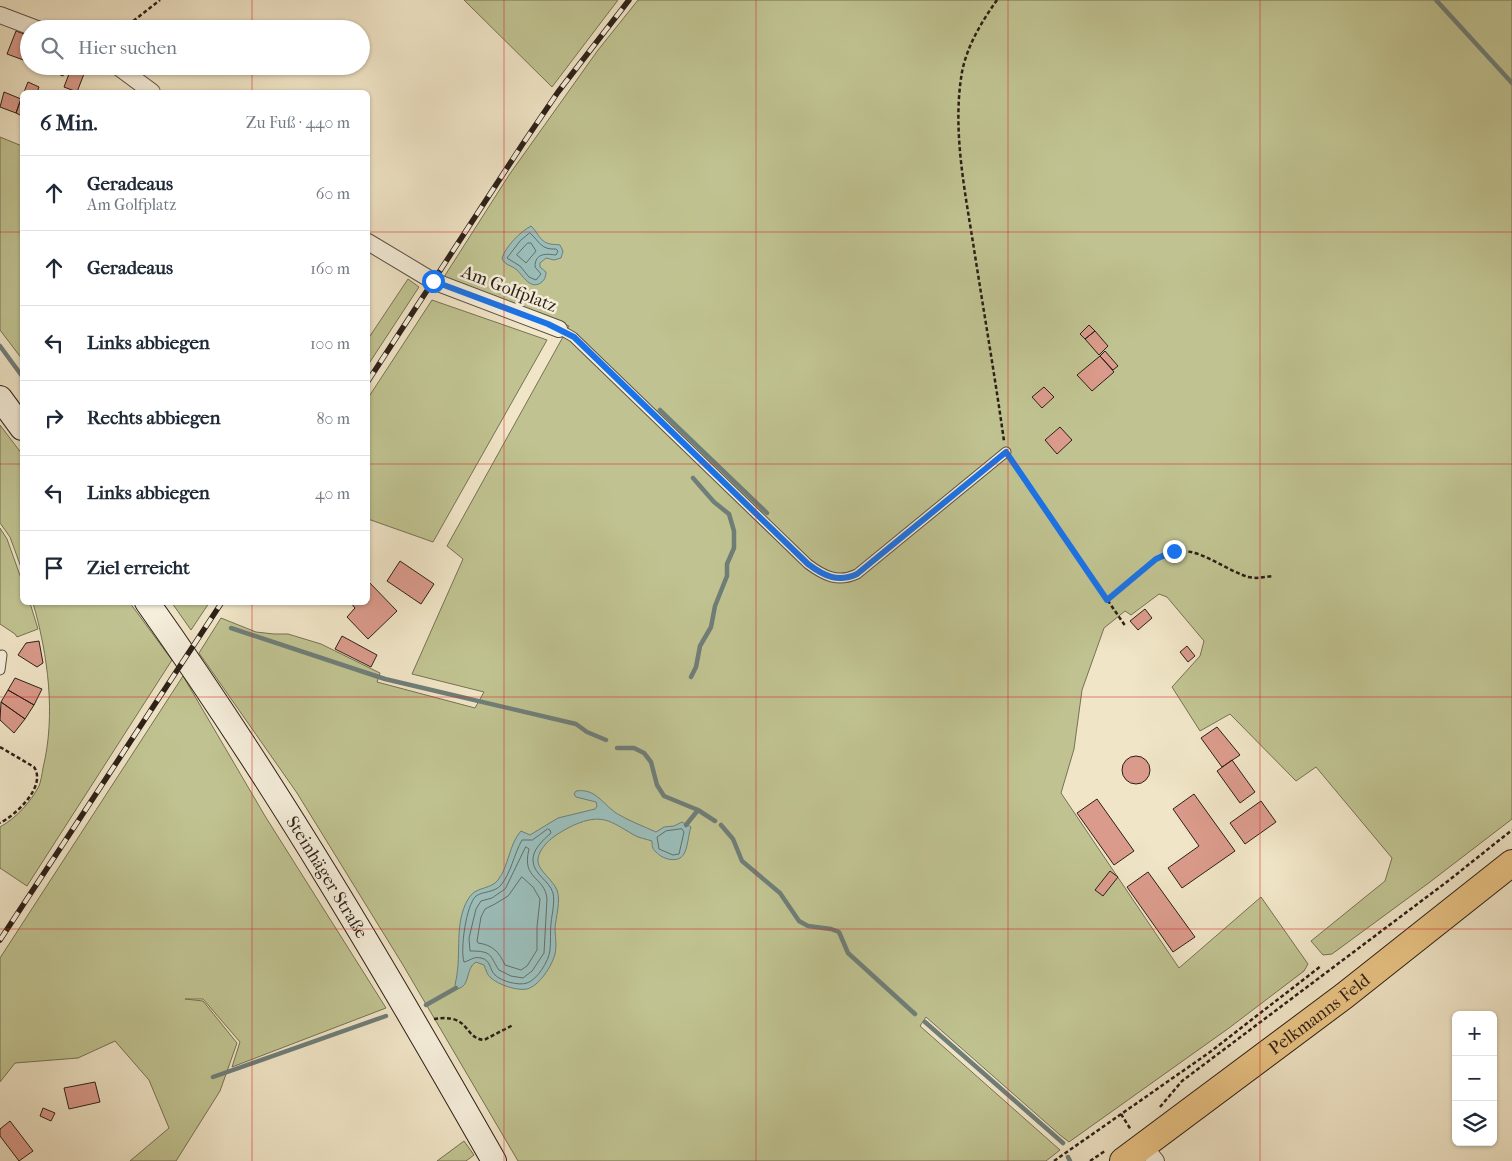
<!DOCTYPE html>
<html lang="de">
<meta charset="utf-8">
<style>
:root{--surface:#fff;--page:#f2f2f3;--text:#1f2937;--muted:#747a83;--line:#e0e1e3}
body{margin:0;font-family:"IM FELL French Canon",serif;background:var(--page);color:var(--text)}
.controls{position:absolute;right:15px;bottom:15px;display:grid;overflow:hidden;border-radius:8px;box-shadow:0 1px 4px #0004}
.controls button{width:45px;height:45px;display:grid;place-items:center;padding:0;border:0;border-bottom:1px solid var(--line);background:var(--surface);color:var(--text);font:25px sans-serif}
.stop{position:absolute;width:15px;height:15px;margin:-11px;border:4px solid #1a73e8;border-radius:50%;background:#fff}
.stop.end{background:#1a73e8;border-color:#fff;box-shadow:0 1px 5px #0008}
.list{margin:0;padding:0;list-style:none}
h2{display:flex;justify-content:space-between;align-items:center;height:65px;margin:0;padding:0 20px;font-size:21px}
h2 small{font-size:16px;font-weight:400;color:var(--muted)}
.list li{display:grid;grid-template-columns:32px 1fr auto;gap:15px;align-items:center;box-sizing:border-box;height:75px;padding:0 20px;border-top:1px solid var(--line)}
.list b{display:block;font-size:19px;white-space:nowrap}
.list p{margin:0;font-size:16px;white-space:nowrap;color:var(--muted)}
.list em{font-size:16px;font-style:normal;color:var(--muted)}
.icon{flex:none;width:28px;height:28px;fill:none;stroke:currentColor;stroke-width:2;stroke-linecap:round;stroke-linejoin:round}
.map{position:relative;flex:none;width:1512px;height:1161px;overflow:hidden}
.search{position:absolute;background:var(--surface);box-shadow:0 1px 4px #0004;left:20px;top:20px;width:350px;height:55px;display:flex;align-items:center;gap:12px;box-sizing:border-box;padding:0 18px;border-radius:28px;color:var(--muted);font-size:19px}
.panel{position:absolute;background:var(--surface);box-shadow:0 1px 4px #0004;left:20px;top:90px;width:350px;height:515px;border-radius:8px}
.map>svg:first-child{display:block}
.green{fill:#c0c391;stroke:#767154}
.water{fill:#9bbeba;stroke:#6f7e79}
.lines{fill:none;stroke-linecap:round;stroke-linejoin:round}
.shore{stroke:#646e68;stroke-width:1}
.stream{stroke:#6f7e79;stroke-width:4.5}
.building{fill:#db9b8c;stroke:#2c1f17}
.service-casing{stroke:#5d5043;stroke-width:11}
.minor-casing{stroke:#5d5043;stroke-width:18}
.secondary-casing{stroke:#2c1f17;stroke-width:26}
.primary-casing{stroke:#2c1f17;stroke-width:28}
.path{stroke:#2c1f17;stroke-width:2.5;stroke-dasharray:4 2.5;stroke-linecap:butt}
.service{stroke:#f5eedb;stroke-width:9}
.minor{stroke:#f5eedb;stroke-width:16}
.secondary{stroke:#f5eedb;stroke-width:24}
.primary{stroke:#e8c284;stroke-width:26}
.rail-casing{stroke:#2c1f17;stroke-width:5.5}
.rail{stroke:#f5eedb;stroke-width:4;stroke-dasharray:11;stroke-linecap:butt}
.route{stroke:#1a73e8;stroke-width:6}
.grid{fill:none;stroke:#d62828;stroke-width:1;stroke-opacity:0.55}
.labels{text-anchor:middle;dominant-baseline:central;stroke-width:5;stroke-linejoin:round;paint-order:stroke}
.street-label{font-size:18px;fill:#2c1f17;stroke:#f5eedb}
</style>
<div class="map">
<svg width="1512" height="1161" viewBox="0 0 1512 1161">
<rect width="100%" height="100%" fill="#f0e5c7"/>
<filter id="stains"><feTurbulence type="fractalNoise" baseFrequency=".004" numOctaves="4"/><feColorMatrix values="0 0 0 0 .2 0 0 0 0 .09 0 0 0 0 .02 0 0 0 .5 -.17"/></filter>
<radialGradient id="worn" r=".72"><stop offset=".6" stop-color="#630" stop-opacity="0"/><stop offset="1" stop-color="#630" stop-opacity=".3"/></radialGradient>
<!-- green -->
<path class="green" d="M464,0H618L552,87Z
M638,0H1512V819L1430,882L1332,954L1323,955L1311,941L1385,881L1392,858L1316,767L1296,781L1230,714L1200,731L1172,687L1200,656L1204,641L1167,597L1159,594L1131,615L1125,611L1104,628L1082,690L1074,749L1061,793L1179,968L1261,897L1308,964L1304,971L1229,1028L1069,1142L1060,1135L926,1017L920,1026L1060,1150L1046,1161H518L403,965L297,793L199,653L221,618L256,632L274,634H288L321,644L380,673L377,682L475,708L484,692L412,674L463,559L447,546L569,326L444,277L509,175L598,50Z
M0,137L22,146V359L0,330Z
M408,279L419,287L368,365V339Z
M432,300L547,340L433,542L368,519V398Z
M0,425L22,454V570L10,537L0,523Z
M0,528L7,539L22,581V602L30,603L38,629L17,637L15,634L0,624Z
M33,603H130L172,660L27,886L0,868V827C16,818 30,803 39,786C41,781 42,774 43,768C56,715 48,655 33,603Z
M172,603H209L191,630Z
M183,676L265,816L386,1008L232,1067L240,1042L203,999H185L203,1001L237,1043L220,1091L176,1161H130L169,1128L149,1080L115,1041L78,1058L15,1063L0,1082V958Z
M464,1141L474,1155L466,1161H437Z"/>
<!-- water -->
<path class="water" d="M531,226C537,231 539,240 547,243C551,245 555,244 560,245L563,251L561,258L554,260L546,258L540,263V267L546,272C546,276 545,279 542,282C531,291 523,276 517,270C511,265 504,265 502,258C506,246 520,232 531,226Z
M576,791C595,788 602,803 616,813C629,821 643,826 656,832L664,827L674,826L682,822L691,827C688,836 688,847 684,854C678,864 662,859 656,852C652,849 652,845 652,841C646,839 639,838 634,835C610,821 602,813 574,825C566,829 558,833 551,839C545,844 537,853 538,862C539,871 553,880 557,890C561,901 556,916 555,928C555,936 557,945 555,954C552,966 539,986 527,989C517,991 499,985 491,978C487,975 486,970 484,965L476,962C465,968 471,987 457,989L455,986C455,982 457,978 457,974C461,949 454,917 471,895C478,887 491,889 498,880C509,866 509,844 521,831L530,835L558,818L595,809L597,806L596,802L576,797L574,794Z"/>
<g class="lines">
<!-- shore -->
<path class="shore" d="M530,233C540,242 541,250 556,249L558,251L556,255C547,254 535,252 535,267L541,274L536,280L529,277L520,266L507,258L520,241Z
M528,243H531L536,251L526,263L517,255Z
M548,829L550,830L551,833C543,840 532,850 533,861C534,875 549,880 553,893C555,902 552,914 551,923C550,932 551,941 550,950C549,961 537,980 527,983C518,986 501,981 495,975C489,969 491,960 481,958C473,956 470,961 464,962C460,950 466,905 476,896C483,891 494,893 501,885C511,873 514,854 522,840H532Z
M682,829L684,832L679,854L673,855L659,849L657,837L666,831Z
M526,847L529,849C521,880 545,876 547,899L544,953L532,971L523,978L511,976L499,970C489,955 493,951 470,951L469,938L476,909L481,901L492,898L505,889Z
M522,877L533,887L540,899L537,927V950L527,966L521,970L505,965C499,952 493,945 478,943L477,941L481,917L485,909L495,904L508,896Z"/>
<!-- stream -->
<path class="stream" d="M1436,0L1512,83
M0,346L22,376
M660,410L767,513
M231,628L385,679L576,724L587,732L606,740
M691,677L696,667L700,646L711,627L715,606L727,576V564L734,548V531L729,514L714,502L693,478
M617,748H634L644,753L651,762L657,785L664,796L698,810L715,821
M686,825L698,810
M721,825L733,839L742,861L780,893L799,921L808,926L831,929L839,932L848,953L915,1014
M426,1005L456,988
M925,1022L1063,1143
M213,1077L386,1016
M1068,1157L1070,1161"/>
</g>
<!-- building -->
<path class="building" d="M16,31L29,36V62L7,54Z
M39,66H67L63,76Z
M72,66H87L77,92L64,87Z
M28,82L39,87L37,92H24Z
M4,92L21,99L16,113L0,107Z
M22,96V116L16,113Z
M1089,325L1095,331L1085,339L1080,334Z
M1095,331L1108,346L1099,355L1085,339Z
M1105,351L1118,366L1113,370L1100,356Z
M1100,356L1114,372L1092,391L1077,375Z
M1044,387L1054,397L1042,408L1032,397Z
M1060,427L1072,440L1057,454L1045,440Z
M400,561L434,584L421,604L387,581Z
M368,581L397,611L368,639L347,617L355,608L350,602H368Z
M1145,609L1152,618L1138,630L1130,621Z
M342,636L377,655L371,667L335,649Z
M39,641L43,663L37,667L18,655L26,643Z
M1187,646L1195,656L1188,662L1180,652Z
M15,678L42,689L34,705L8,690Z
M8,690L34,705L25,719L1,702Z
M1,702L25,719L14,733L0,720Z
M1217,727L1240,755L1222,767L1201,738Z
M1122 770a14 14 0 1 1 28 0a14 14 0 1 1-28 0Z
M1232,760L1255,792L1240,803L1217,771Z
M1194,794L1235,851L1182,888L1168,868L1199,846L1173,809Z
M1097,799L1134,851L1114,865L1077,813Z
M1261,801L1276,822L1245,844L1230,823Z
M1110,871L1118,877L1103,896L1095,890Z
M1148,872L1195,937L1173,952L1127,887Z
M95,1082L100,1102L69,1109L64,1088Z
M43,1108L55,1113L51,1121L40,1116Z
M10,1121L33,1151L19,1161L0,1136V1129Z"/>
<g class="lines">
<defs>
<path id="service" d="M559,329L573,337L808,564C824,576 838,583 857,574L1006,452
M0,670L2,655"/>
<path id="minor" d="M0,15L37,29
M117,66L152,92
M368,242L433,281L559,329
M1144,1146L1156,1161"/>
<g id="secondary">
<path d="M0,398L22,428"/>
<path id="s1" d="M147,602C274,781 386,971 494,1161"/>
</g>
<g id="primary">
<path id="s2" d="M1123,1161L1344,996L1512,863"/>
</g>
</defs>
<!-- service casing -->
<use href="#service" class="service-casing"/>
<!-- minor casing -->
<use href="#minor" class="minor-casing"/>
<!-- secondary casing -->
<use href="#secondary" class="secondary-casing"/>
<!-- primary casing -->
<use href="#primary" class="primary-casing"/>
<!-- path -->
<path class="path" d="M997,0C982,21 967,46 962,72C952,130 965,191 974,249C984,313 995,377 1004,441
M123,29L160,0
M1012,461L1126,627
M1107,600C1131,580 1161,543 1195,553C1214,559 1230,571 1248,577L1256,578L1273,576
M0,747L34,767C47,786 16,815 0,823
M434,1019C471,1013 463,1038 484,1040L513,1025
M1160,1107L1182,1081L1448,881L1512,830
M1121,1114L1131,1130
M1054,1161L1210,1052L1321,966
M1090,1161L1105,1151"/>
<!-- service -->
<use href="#service" class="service"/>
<!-- minor -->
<use href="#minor" class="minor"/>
<!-- secondary -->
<use href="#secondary" class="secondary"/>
<!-- primary -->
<use href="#primary" class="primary"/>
<defs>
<path id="rail" d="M368,381L522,145L558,92L629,0
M0,940L222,602"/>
</defs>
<!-- rail casing -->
<use href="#rail" class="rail-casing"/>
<!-- rail -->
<use href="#rail" class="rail"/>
</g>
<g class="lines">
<!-- route -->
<path class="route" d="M433,281L548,324L574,337L808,564C824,576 838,583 857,574L1006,452L1107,600L1156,559L1174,551"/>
</g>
<!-- grid -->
<path class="grid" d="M252,0V29M504,0V1161M756,0V1161M1008,0V1161M1260,0V1161M252,66V92M0,232H22M368,232H1512M0,464H22M368,464H1512M252,602V1161M0,697H1512M0,929H1512"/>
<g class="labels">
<!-- street labels -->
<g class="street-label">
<text transform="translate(509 289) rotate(21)">Am Golfplatz</text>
<text stroke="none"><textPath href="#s1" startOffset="329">Steinhäger Straße</textPath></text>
<text stroke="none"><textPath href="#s2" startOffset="245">Pelkmanns Feld</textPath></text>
</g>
</g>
<rect width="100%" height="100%" filter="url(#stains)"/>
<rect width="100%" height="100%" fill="url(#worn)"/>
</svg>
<div class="controls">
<button>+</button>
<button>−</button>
<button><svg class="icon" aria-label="layers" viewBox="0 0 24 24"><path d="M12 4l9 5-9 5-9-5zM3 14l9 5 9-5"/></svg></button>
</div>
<div class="stop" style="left:433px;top:281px"></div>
<div class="stop end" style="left:1174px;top:551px"></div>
<div class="search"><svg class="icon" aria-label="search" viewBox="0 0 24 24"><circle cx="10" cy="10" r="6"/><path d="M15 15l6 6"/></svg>Hier suchen</div>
<section class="panel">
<h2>6 Min.<small>Zu Fuß · 440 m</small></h2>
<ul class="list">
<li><svg class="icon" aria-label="ahead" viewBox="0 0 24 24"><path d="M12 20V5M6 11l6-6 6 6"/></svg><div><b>Geradeaus</b><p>Am Golfplatz</p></div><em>60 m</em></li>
<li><svg class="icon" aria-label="ahead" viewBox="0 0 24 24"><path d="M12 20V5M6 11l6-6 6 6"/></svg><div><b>Geradeaus</b></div><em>160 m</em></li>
<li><svg class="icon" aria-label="left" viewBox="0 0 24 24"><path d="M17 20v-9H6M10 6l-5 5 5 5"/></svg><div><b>Links abbiegen</b></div><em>100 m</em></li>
<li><svg class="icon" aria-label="right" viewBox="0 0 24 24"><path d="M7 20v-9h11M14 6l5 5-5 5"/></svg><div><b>Rechts abbiegen</b></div><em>80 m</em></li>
<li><svg class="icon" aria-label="left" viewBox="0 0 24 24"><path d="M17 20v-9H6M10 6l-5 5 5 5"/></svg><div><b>Links abbiegen</b></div><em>40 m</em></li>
<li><svg class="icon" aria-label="arrive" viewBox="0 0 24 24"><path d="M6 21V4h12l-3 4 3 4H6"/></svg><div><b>Ziel erreicht</b></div></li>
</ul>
</section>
</div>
